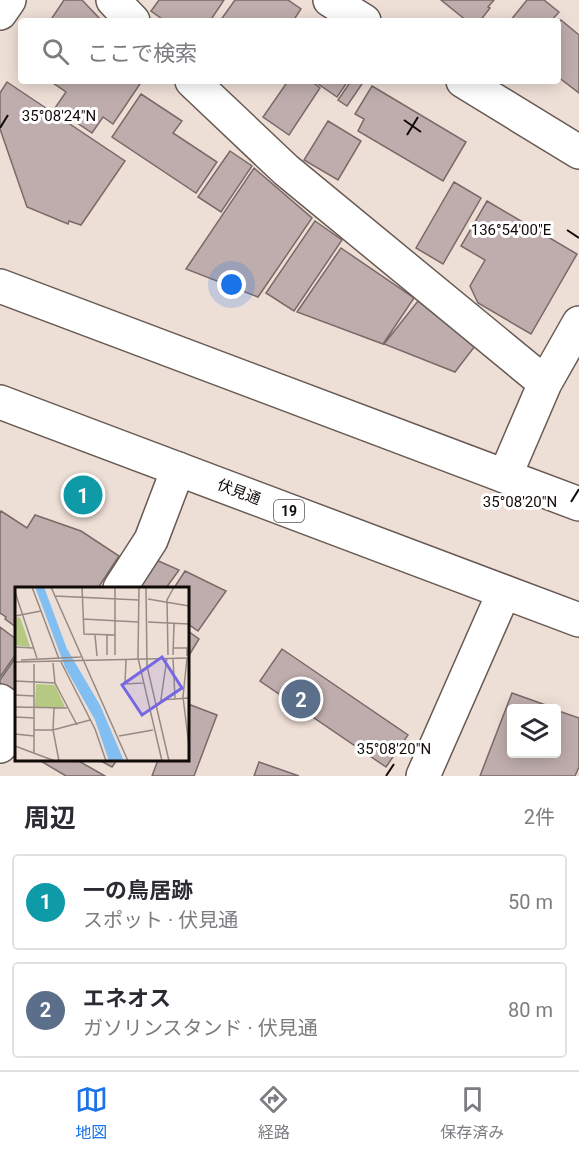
<!DOCTYPE html>
<html lang="ja">
<meta charset="utf-8">
<style>
:root{--surface:#fff;--page:#f7f7f7;--text:#2b2b33;--muted:#7c7c81;--line:#e1e1e2;--accent:#1a73e8}
body{margin:0;font-family:Roboto,"Noto Sans JP",sans-serif;background:var(--page);color:var(--text)}
.controls{position:absolute;right:18px;bottom:18px;display:grid;overflow:hidden;border-radius:6px;box-shadow:0 3px 15px #0003}
.controls button{width:54px;height:54px;display:grid;place-items:center;padding:0;border:0;border-bottom:2px solid var(--line);background:var(--surface);color:var(--text);font:30px sans-serif}
.you{position:absolute;left:232px;top:285px;width:21px;height:21px;margin:-15px;border:4px solid #fff;border-radius:50%;background:#1a73e8;box-shadow:0 0 0 9px #1a73e833}
.badge{display:grid;place-items:center;width:39px;height:39px;border-radius:50%;background:var(--accent);color:#fff;font-size:20px;font-weight:700}
.pin{position:absolute;translate:-50% -50%;border:3px solid #fff;box-shadow:0 2px 6px #0006}
.list{margin:0;padding:0;list-style:none}
h2{display:flex;justify-content:space-between;align-items:center;height:78px;margin:0;padding:0 24px;font-size:26px}
h2 small{font-size:20px;font-weight:400;color:var(--muted)}
.list li{display:grid;grid-template-columns:39px 1fr auto;gap:18px;align-items:center;box-sizing:border-box;height:96px;margin:0 12px 12px;padding:0 12px;border:2px solid var(--line);border-radius:6px}
.list b{display:block;font-size:22px;white-space:nowrap}
.list p{margin:0;font-size:20px;white-space:nowrap;color:var(--muted)}
.list em{font-size:20px;font-style:normal;color:var(--muted)}
.icon{flex:none;width:33px;height:33px;fill:none;stroke:currentColor;stroke-width:2;stroke-linecap:round;stroke-linejoin:round}
.map{position:relative;flex:none;width:579px;height:776px;overflow:hidden}
.search{position:absolute;background:var(--surface);box-shadow:0 3px 15px #0003;left:18px;right:18px;top:18px;height:66px;display:flex;align-items:center;gap:15px;box-sizing:border-box;padding:0 21px;border-radius:6px;color:var(--muted);font-size:22px}
.sheet{height:294px;background:var(--surface)}
nav{display:flex;justify-content:space-around;align-items:center;box-sizing:border-box;height:84px;border-top:2px solid var(--line);background:var(--surface);font-size:16px;color:var(--muted)}
nav a{display:grid;justify-items:center;gap:3px}
nav .on{color:var(--accent)}
.map>svg:first-child{display:block}
.building{fill:#beadac;stroke:#796968;stroke-width:1.5}
.lines{fill:none;stroke-linecap:round;stroke-linejoin:round}
.minor-casing{stroke:#675a53;stroke-width:36}
.major-casing{stroke:#675a53;stroke-width:36}
.highway-casing{stroke:#675a53;stroke-width:36}
.minor{stroke:#fff;stroke-width:33}
.major{stroke:#fff;stroke-width:33}
.highway{stroke:#fff;stroke-width:33}
.ticks{fill:none;stroke:#100b08;stroke-width:2}
.labels{text-anchor:middle;dominant-baseline:central;stroke-width:6;stroke-linejoin:round;paint-order:stroke}
.shield{fill:#fff;stroke:#585452;stroke-width:1.5}
.shield-label{font-size:14px;font-weight:bold;fill:#100b08}
.street-label{font-size:15px;fill:#100b08;stroke:#fff}
.inset-road{fill:none;stroke:#958a84;stroke-width:1.5}
.view{fill:#7667e2;fill-opacity:0.15;stroke:#7667e2;stroke-width:3}
.inset-edge{fill:none;stroke:#100b08;stroke-width:3}
.ticks-label{font-size:15px;text-anchor:middle;fill:#100b08;stroke:#fff;stroke-width:6;stroke-linejoin:round;paint-order:stroke}
</style>
<div class="map">
<svg width="579" height="776" viewBox="0 0 579 776">
<rect width="100%" height="100%" fill="#eedfd6"/>
<!-- building -->
<path class="building" d="M64,0H82L102,21H50Z
M159,0H224L210,21H165L151,11Z
M235,0H288L301,9L293,21H220Z
M441,0H494L488,7L490,8L480,21H467Z
M527,0H544L559,12L551,21H510Z
M561,20L579,35V93L558,77V23Z
M50,81H142L113,124L103,117L92,133L55,108L66,92Z
M288,81H311L320,88L289,135L263,117Z
M314,81H348L337,97Z
M351,81H364L347,106L338,100Z
M7,82L125,161L81,225L69,221L68,224L27,207L0,129V93Z
M372,86L466,142L443,181L358,131L364,119L355,114Z
M141,94L182,121L173,133L217,162L196,193L112,137Z
M328,121L361,141L338,180L304,160Z
M230,151L252,166L221,212L198,197Z
M254,168L312,218L258,297L186,269Z
M454,182L481,198L443,264L416,248Z
M487,201L577,254L531,334L478,303L470,286L485,260L461,246Z
M315,221L342,240L294,311L266,293Z
M341,248L414,298L383,344L297,312Z
M418,301L475,346L455,372L384,344Z
M1,511L27,528L35,515L81,531L119,556L98,588H16V627L5,619L6,617L0,613V513Z
M154,559L179,570L166,588H134Z
M185,571L226,591L198,631L188,624V588H174Z
M0,627L16,639V654L0,677Z
M188,631L199,639L188,657Z
M282,649L408,735L386,767L260,681Z
M16,657V696L0,684V680Z
M512,693L554,708H512V754H556V710L579,718V767L575,776H480Z
M188,704L217,715L194,776H152L158,760H188Z
M39,760H77L105,776H66Z
M99,760H117L112,767Z
M259,762L299,776H254Z"/>
<g class="lines">
<defs>
<path id="minor" d="M113,0L133,21
M330,0L364,21
M192,81L286,170L545,383
M463,81L579,152
M505,476L545,383L579,323
M120,588L151,540L178,469
M0,701L16,712
M0,746L16,726
M423,776L504,592"/>
<path id="major" d="M0,13L9,0"/>
<path id="highway" d="M0,286L579,504
M0,402L579,620"/>
</defs>
<!-- minor casing -->
<use href="#minor" class="minor-casing"/>
<!-- major casing -->
<use href="#major" class="major-casing"/>
<!-- highway casing -->
<use href="#highway" class="highway-casing"/>
<!-- minor -->
<use href="#minor" class="minor"/>
<!-- major -->
<use href="#major" class="major"/>
<!-- highway -->
<use href="#highway" class="highway"/>
</g>
<!-- ticks -->
<path class="ticks" d="M404,120L421,132M0,128L8,115M407,135L418,117M567,230L579,238M571,502L579,489M386,776L394,764"/>
<g class="labels">
<!-- shield labels -->
<rect class="shield" x="274" y="500" width="30" height="22" rx="4.5"/>
<g class="shield-label">
<text x="289" y="511">19</text>
</g>
<!-- street labels -->
<g class="street-label">
<text transform="translate(239 492) rotate(21)">伏見通</text>
</g>
</g>
<!-- overview -->
<g transform="translate(15 587)">
<rect width="174" height="174" fill="#eedfd6"/>
<path d="M5,30L15,59L14,60L0,58L1,31ZM21,97L40,98L50,120H20Z" fill="#b6c982"/>
<path d="M20,0H29L52,62L85,118L109,174H94L80,133L50,80Z" fill="#81bff2"/>
<path class="inset-road" d="M17,0L44,72M36,0L113,174M67,0L69,47L100,48M100,0V68M124,0L123,71L147,174M131,0L132,79L154,174M0,5L22,71M40,9L124,13M133,12L174,19M0,29L26,24M68,32L123,35M133,35L174,37M80,48L82,69M92,48V68M0,60L18,61M158,61H172V69M153,68L152,13L159,0M158,68L159,37M158,71L160,111M172,71L168,110L174,159M6,73L66,70M111,73L110,97L128,96M0,75L174,71M46,75L80,142L91,174M38,76L40,96L62,138M19,77V166M0,94L40,96M0,108L19,109M146,112L152,71M145,113L174,111M0,120L52,121M39,121L38,143L44,174M0,130L19,131M19,143H38L75,133M0,147L19,149M104,149L138,143M0,159L40,174"/>
<path class="view" d="M147,70L167,101L127,128L107,98Z"/>
<rect width="174" height="174" class="inset-edge"/>
</g>
<g class="ticks-label">
<text x="59" y="121">35°08'24"N</text>
<text x="511" y="235">136°54'00"E</text>
<text x="520" y="507">35°08'20"N</text>
<text x="394" y="754">35°08'20"N</text>
</g>
</svg>
<div class="controls">
<button><svg class="icon" aria-label="layers" viewBox="0 0 24 24"><path d="M12 4l9 5-9 5-9-5zM3 14l9 5 9-5"/></svg></button>
</div>
<div class="you"></div>
<div class="pin badge" style="left:83px;top:495px;background:#0f9aa8">1</div>
<div class="pin badge" style="left:301px;top:699px;background:#5c6f8a">2</div>
<div class="search"><svg class="icon" aria-label="search" viewBox="0 0 24 24"><circle cx="10" cy="10" r="6"/><path d="M15 15l6 6"/></svg>ここで検索</div>
</div>
<section class="sheet">
<h2>周辺<small>2件</small></h2>
<ul class="list">
<li><span class="badge" style="background:#0f9aa8">1</span><div><b>一の鳥居跡</b><p>スポット · 伏見通</p></div><em>50 m</em></li>
<li><span class="badge" style="background:#5c6f8a">2</span><div><b>エネオス</b><p>ガソリンスタンド · 伏見通</p></div><em>80 m</em></li>
</ul>
</section>
<nav>
<a class="on"><svg class="icon" aria-label="map" viewBox="0 0 24 24"><path d="M3 6l6-2 6 2 6-2v14l-6 2-6-2-6 2zM9 4v14M15 6v14"/></svg>地図</a>
<a><svg class="icon" aria-label="directions" viewBox="0 0 24 24"><path d="M12 3l9 9-9 9-9-9zM9 14v-3h6M13 9l2 2-2 2"/></svg>経路</a>
<a><svg class="icon" aria-label="saved" viewBox="0 0 24 24"><path d="M7 4h10v16l-5-4-5 4z"/></svg>保存済み</a>
</nav>
